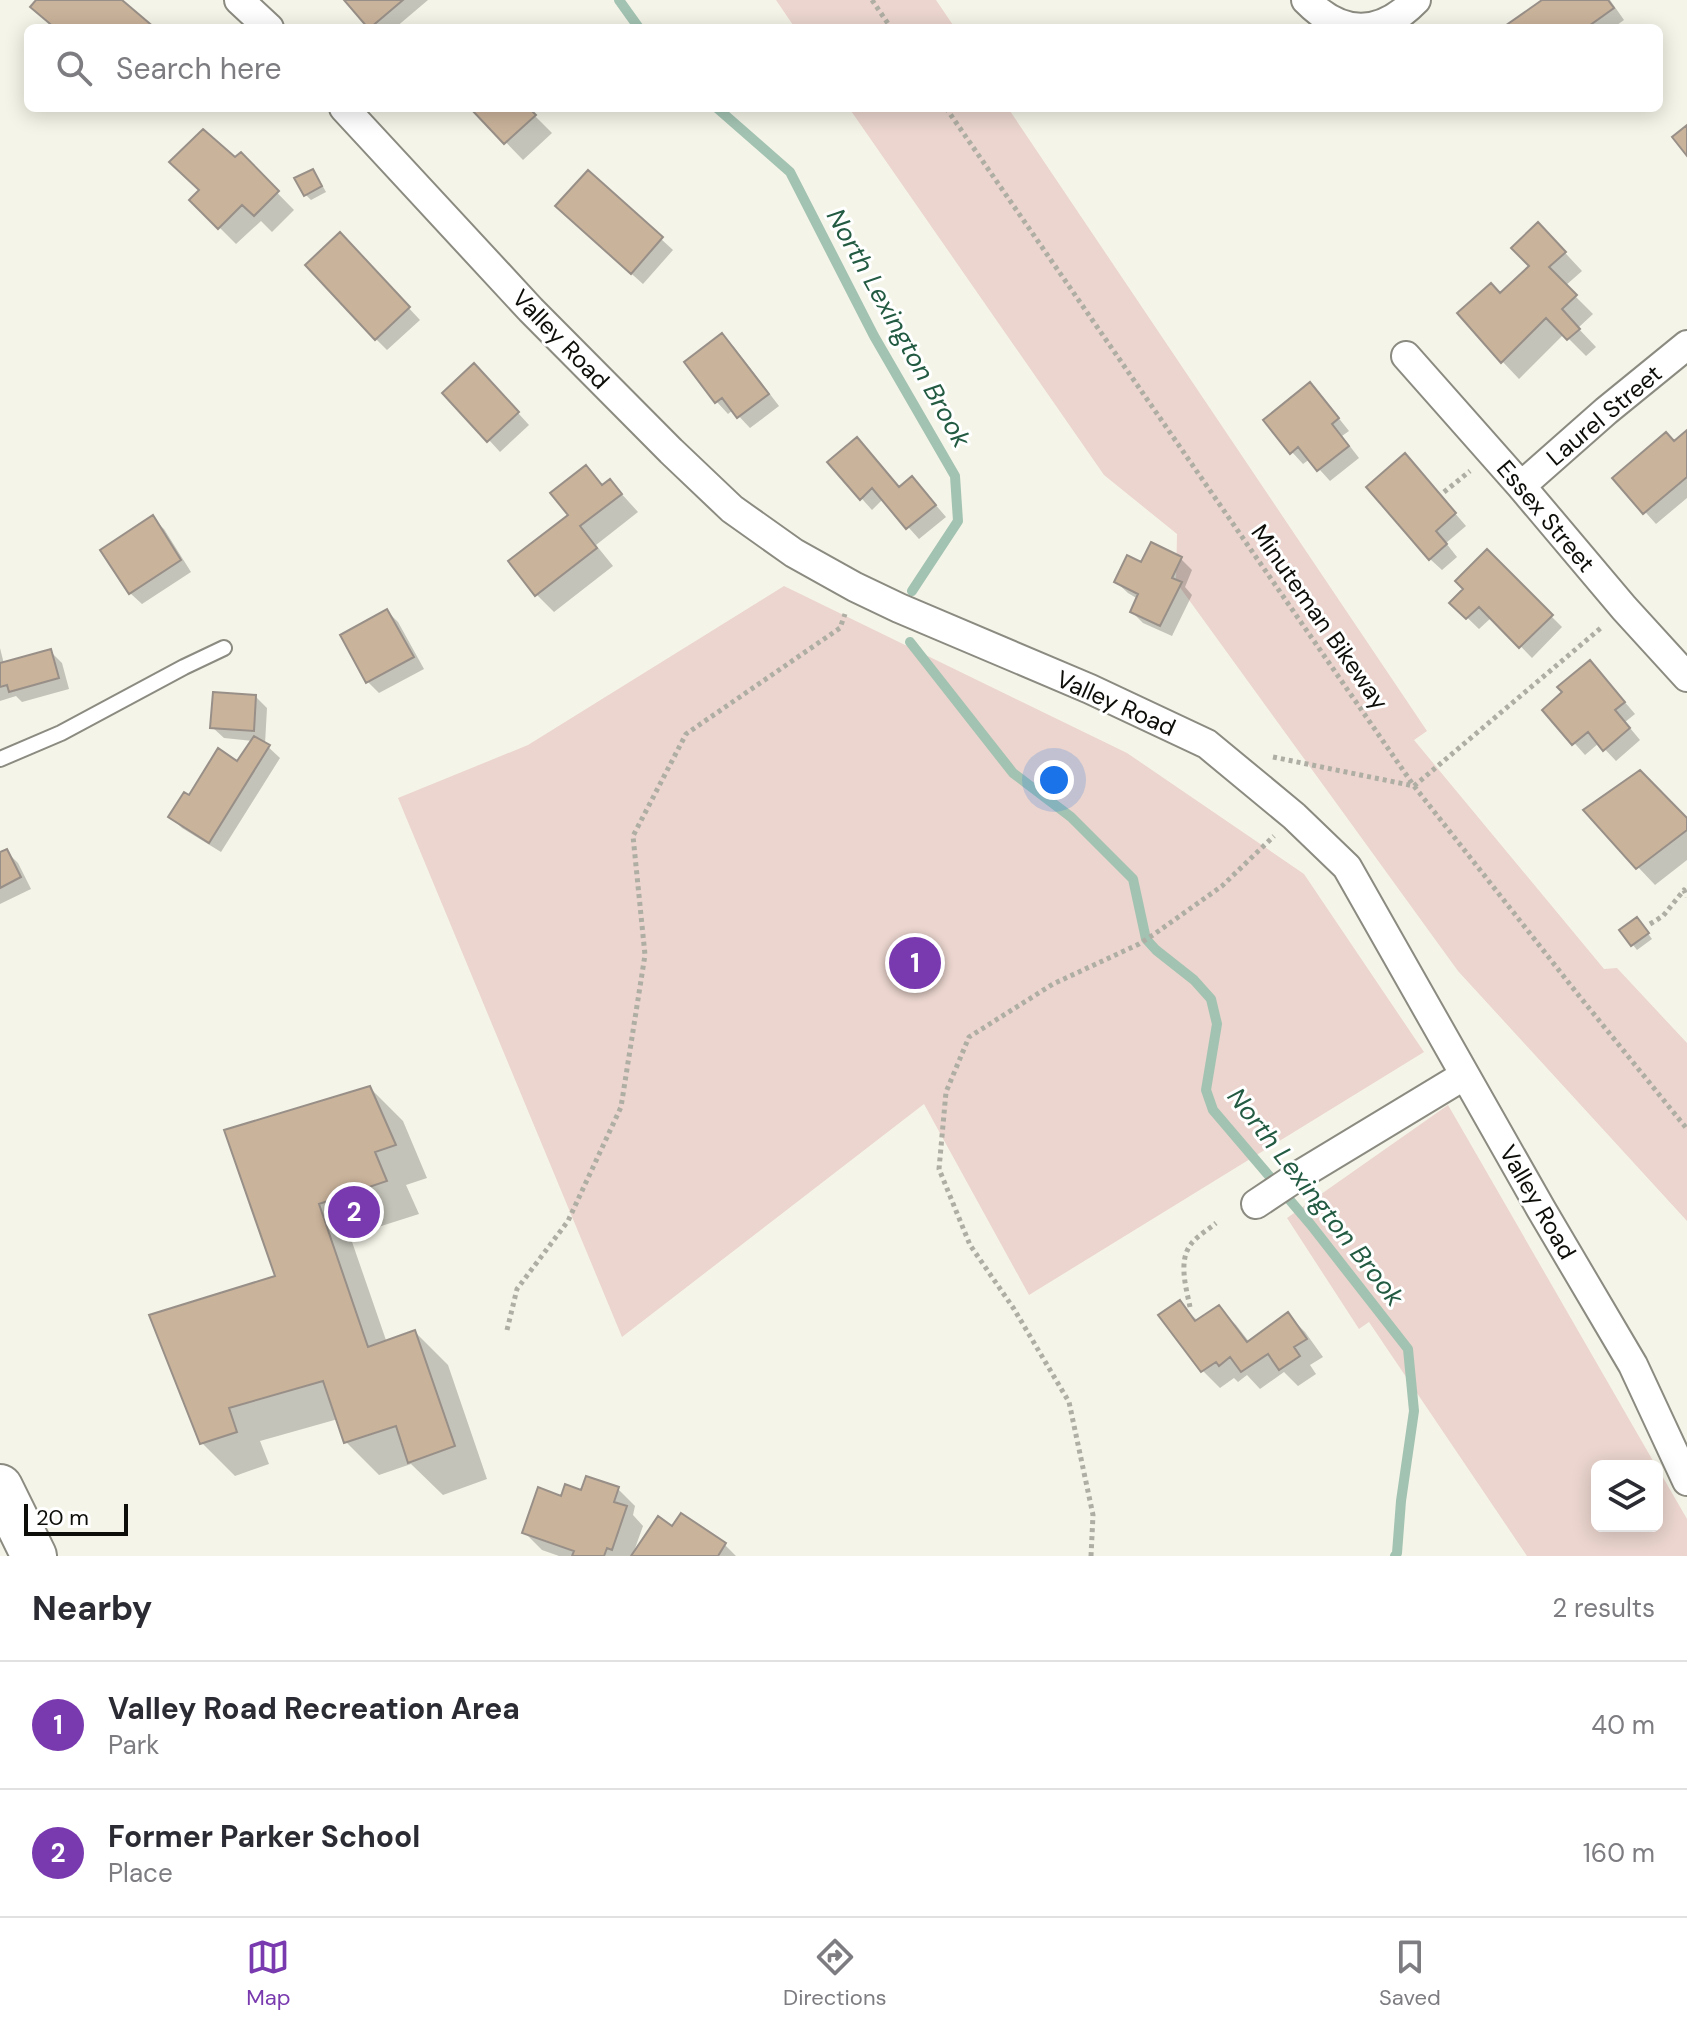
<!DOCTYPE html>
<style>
:root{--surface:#fff;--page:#f2f2f3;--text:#2b2b33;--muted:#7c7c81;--line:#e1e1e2;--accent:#793aaf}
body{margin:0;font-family:"DM Sans",sans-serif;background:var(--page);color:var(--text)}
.controls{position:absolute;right:24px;bottom:24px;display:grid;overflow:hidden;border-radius:12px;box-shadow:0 4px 20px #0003}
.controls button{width:72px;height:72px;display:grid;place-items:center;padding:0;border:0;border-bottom:2px solid var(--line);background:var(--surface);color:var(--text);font:40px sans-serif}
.scale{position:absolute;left:24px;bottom:20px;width:104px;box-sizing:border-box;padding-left:8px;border:4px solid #0d0d09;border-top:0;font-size:22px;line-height:28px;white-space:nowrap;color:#0d0d09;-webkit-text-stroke:6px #fff;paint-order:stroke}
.you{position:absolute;left:1054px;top:780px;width:28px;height:28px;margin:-20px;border:6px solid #fff;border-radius:50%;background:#1a73e8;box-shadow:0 0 0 12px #1a73e833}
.badge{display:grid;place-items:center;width:52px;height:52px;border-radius:50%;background:var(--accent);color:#fff;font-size:26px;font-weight:700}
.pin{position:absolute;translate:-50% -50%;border:4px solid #fff;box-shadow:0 2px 8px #0006}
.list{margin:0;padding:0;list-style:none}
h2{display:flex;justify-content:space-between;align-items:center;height:104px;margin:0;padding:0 32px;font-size:34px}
h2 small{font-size:26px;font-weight:400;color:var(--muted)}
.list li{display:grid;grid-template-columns:52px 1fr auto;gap:24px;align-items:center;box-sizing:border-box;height:128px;padding:0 32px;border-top:2px solid var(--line)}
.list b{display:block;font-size:30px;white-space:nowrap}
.list p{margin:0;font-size:26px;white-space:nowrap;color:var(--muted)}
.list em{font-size:26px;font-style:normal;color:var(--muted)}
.icon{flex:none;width:44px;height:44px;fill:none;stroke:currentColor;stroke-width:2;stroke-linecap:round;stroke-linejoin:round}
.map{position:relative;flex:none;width:1687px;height:1556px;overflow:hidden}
.search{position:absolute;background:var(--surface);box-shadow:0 4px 20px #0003;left:24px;right:24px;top:24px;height:88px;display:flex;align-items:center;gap:20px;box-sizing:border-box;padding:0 28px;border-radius:12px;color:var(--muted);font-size:30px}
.sheet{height:360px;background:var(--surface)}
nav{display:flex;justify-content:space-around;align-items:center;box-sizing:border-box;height:112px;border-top:2px solid var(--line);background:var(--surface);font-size:22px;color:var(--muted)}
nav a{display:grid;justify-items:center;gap:4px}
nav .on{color:var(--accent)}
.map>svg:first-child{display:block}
.green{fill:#ebd5ce}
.shadow{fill:#0003}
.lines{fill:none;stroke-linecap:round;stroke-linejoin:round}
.stream{stroke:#a3c3b2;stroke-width:10}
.building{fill:#cab39b;stroke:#989088;stroke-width:2}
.lane-casing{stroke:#8c8b81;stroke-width:18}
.street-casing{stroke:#8c8b81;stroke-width:32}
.primary-casing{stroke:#8c8b81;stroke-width:48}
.path{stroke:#afaea4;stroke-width:5;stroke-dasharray:4 4;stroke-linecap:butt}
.lane{stroke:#fff;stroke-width:14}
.street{stroke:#fff;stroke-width:28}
.primary{stroke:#fff;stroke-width:44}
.labels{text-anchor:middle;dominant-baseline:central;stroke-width:6;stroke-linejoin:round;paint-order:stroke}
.street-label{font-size:24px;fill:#0d0d09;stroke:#fff}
.water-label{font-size:26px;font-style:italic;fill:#225a42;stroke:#fff}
</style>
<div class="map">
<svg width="1687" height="1556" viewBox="0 0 1687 1556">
<rect width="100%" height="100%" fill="#f5f4e8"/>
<!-- green -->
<path class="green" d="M776,0H936L955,28H795Z
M849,108H1008L1427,731L1414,740L1604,969L1617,968L1687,1043V1221L1458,971L1176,582L1177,534L1104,475Z
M784,586L1127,753L1304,874L1424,1052L1029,1295L924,1104L622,1337L398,798L528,745Z
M1448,1105L1656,1466H1597V1526H1657V1467L1687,1519V1556H1527L1369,1322L1359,1329L1287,1218Z"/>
<!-- shadow -->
<path class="shadow" d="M347,0H428L395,28H370Z
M1545,0H1610L1624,20L1613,28H1506Z
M473,108H537L532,113L552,133L523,160Z
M240,155L294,210L272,232L261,221L236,244L192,200Z
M312,171L317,176L326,192L311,200L305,194Z
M588,172L673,250L643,284L569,218Z
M1555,242L1582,271L1565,286L1593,314L1578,328L1596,347L1586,356L1564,334L1519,379L1502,361L1500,296Z
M351,246L420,320L387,350L376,339Z
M722,335L734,347L779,406L750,428L733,410L728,414L717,402L686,363Z
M485,377L529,425L500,452L489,440Z
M1321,396L1349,431L1342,436L1359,458L1330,481L1310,459L1303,464L1292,452Z
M1687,432V498L1656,524L1615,478L1674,444Z
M830,463L900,488L923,490L946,517L919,539L883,499L872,510Z
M586,467L604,486L610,481L638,512L596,545L613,566L554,612L537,595L511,562L571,516Z
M1416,468L1466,526L1446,543L1457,557L1442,570L1430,559Z
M152,518L164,529L191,572L142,604L130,593Z
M1152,545L1181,559L1192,570L1185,587L1192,595L1172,636L1143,623L1132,612L1138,599L1128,593L1116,582L1142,565Z
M1487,552L1562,627L1532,658L1492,617L1479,629L1452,603L1466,589Z
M387,611L398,622L424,669L379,693L368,682Z
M0,648L4,664L50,651L62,663L69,689L22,702L16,696L0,701Z
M1601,674L1635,714L1625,722L1640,740L1616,761L1599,743L1585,755L1545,710Z
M256,697L267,708L265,744L280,758L221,852L182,828L171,817L189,798L238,764L253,741L224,738L212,727Z
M1687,820V860L1655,885L1638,867Z
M6,851L18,863L31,889L0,904V854Z
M1642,925L1652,939L1637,950L1622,931Z
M370,1088L403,1121L427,1178L406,1185L419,1214L350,1236L387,1343L415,1332L448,1365L487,1479L443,1495L411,1464L379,1475L346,1442L338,1419L260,1441L269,1464L235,1476L202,1443L277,1277Z
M1179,1303L1198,1321L1218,1308L1236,1325L1250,1343L1288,1315L1305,1332L1323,1357L1310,1365L1316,1374L1298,1386L1284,1372L1260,1389L1247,1375L1238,1382L1234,1378L1220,1388L1203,1371L1161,1316Z
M618,1489L635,1506L633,1515L643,1526L633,1554L673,1529L681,1516L725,1545L736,1556H559L542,1550L524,1532L562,1498L582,1493Z"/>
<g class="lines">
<!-- stream -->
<path class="stream" d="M619,0L639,28
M717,108L790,172L874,336L955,476L958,521L912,591
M910,642L1013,773L1071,817L1133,879L1146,939L1156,950L1194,980L1211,999L1217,1024L1206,1090L1213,1110L1311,1225L1408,1349L1414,1411L1401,1501L1397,1553L1395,1556"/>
</g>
<!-- building -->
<path class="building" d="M36,0H122L155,28H81L78,26L76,28H55L30,7Z
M344,0H403L370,28H368Z
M1542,0H1608L1614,8L1586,28H1502Z
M470,108H529L536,115L504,144Z
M1687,125V156L1672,137Z
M203,129L235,157L241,152L279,191L254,216L242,205L218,229L189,200L199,190L169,162Z
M313,169L322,186L304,196L294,178Z
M588,170L663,237L631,274L555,206Z
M1538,222L1566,252L1549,267L1577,295L1562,309L1580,329L1567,340L1546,318L1501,363L1457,313L1491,283L1500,293L1529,266L1511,248Z
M340,232L410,307L375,340L305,265Z
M722,333L769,394L737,418L722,398L715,403L684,362Z
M474,363L519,412L487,442L442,393Z
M1310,382L1339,418L1332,424L1349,446L1317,471L1298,447L1290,454L1263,420Z
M1687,430V477L1643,514L1612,478L1666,432L1674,441Z
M857,437L899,487L912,476L936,505L906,529L872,488L860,500L827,462Z
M1405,453L1456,513L1436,531L1447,544L1429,560L1366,487Z
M586,465L602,485L610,479L622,494L580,526L597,548L535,596L508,561L568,515L550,493Z
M153,515L181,560L129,594L100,550Z
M1151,542L1182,557L1172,578L1182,582L1160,626L1130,612L1138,594L1114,582L1127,555L1141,562Z
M1487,549L1553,615L1519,648L1479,607L1466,619L1449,603L1463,589L1455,581Z
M387,609L414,657L366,683L340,635Z
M51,649L59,678L9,692L7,685L0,687V663Z
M1590,660L1625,702L1615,710L1630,728L1603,751L1588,732L1572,745L1542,710L1562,692L1557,687Z
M213,692L256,695L254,731L210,728Z
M254,736L270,745L209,843L168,817L184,792L189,795L218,748L237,761Z
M1640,770L1687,818V830L1636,869L1583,810Z
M7,849L21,877L0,888V852Z
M1637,917L1649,933L1631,946L1619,930Z
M370,1086L396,1145L375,1152L387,1181L319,1204L368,1347L415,1330L455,1446L408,1463L396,1426L344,1443L323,1381L229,1408L237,1432L200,1444L149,1315L275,1276L224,1130Z
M1180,1300L1195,1321L1219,1305L1247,1342L1288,1312L1307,1339L1294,1347L1300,1356L1279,1370L1268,1354L1241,1372L1230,1357L1219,1366L1216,1362L1201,1372L1158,1315Z
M586,1476L619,1487L614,1502L627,1506L612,1550L607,1548L604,1556H572L574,1551L522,1533L538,1487L561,1496L565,1484L581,1490Z
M681,1513L726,1543L718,1556H631L658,1516L672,1526Z"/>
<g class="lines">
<defs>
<path id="lane" d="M0,759L61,733L184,667L224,648"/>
<path id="street" d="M239,0L269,28
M1306,0C1342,37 1380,37 1416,0
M344,108L531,310L671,451L732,509L794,553L855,587L899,608L1090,689L1207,744L1294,816L1347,867L1541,1209L1633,1365L1687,1481
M1406,356L1521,486L1624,608L1687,677
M1521,486L1606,411L1687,345
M1256,1204L1298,1176L1465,1075"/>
<path id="primary" d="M0,1487L34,1556"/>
</defs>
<!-- lane casing -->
<use href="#lane" class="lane-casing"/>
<!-- street casing -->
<use href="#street" class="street-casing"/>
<!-- primary casing -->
<use href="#primary" class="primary-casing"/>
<!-- path -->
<path class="path" d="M872,0L891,28
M946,108L1414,786L1576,992L1687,1129
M1444,492L1470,471
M1273,757L1414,786L1602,627
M1650,924L1663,916L1684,890L1687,897
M1190,1307C1186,1287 1178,1261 1191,1244C1197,1236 1209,1229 1216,1223
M507,1330L517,1289L568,1221L621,1107L645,955L633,836L686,734L840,628L845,614
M1091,1556L1093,1515L1069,1402L1014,1309L970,1245L939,1169L946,1092L969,1037L1053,984L1139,944L1153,935L1222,886L1274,836"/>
<!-- lane -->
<use href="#lane" class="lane"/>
<!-- street -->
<use href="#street" class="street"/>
<!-- primary -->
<use href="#primary" class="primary"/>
</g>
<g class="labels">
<!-- street labels -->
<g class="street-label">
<text transform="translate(561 339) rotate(46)">Valley Road</text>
<text transform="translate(1604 415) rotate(-40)">Laurel Street</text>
<text transform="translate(1546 516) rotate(50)">Essex Street</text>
<text transform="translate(1320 617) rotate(55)">Minuteman Bikeway</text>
<text transform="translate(1116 703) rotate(24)">Valley Road</text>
<text transform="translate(1538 1202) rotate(60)">Valley Road</text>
</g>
<!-- water labels -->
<g class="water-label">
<text transform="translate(899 328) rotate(61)">North Lexington Brook</text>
<text transform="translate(1316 1197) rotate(52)">North Lexington Brook</text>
</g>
</g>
</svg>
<div class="controls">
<button><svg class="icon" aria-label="layers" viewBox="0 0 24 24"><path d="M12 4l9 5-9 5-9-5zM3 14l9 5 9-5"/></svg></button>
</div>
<div class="scale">20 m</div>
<div class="you"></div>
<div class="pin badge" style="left:915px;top:963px">1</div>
<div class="pin badge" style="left:354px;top:1212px">2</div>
<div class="search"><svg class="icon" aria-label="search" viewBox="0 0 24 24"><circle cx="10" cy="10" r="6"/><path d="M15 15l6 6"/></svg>Search here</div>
</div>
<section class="sheet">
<h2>Nearby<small>2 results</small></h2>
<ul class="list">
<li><span class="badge">1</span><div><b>Valley Road Recreation Area</b><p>Park</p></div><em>40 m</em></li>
<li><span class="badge">2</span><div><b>Former Parker School</b><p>Place</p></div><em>160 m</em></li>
</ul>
</section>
<nav>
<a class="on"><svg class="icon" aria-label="map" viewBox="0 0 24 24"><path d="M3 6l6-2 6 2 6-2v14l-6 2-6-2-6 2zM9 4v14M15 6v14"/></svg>Map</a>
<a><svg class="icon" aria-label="directions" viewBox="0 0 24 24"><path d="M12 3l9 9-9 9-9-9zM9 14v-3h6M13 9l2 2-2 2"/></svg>Directions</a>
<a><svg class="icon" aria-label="saved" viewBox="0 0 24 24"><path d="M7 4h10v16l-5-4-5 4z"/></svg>Saved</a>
</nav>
